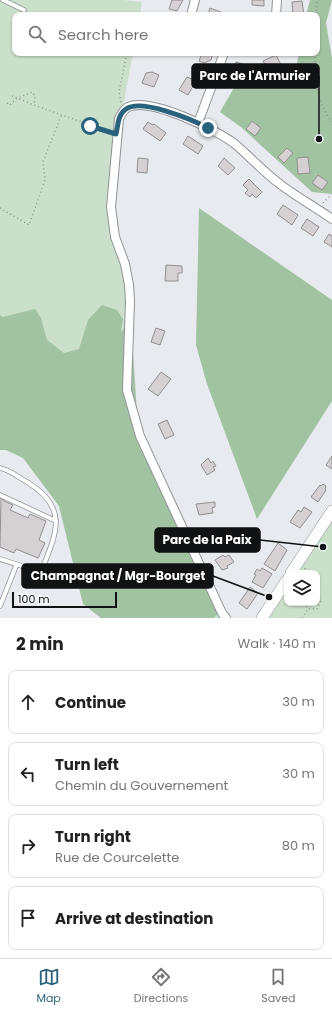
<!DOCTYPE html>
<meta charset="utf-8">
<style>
:root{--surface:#fff;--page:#f6f6f6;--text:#222;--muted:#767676;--line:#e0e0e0;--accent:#29627c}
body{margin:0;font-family:Poppins,sans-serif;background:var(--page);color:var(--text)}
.controls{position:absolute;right:12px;bottom:12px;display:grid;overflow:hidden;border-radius:8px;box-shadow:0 1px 3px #0004}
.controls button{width:36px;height:36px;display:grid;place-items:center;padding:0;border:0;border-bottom:1px solid var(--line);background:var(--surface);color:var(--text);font:20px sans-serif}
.scale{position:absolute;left:12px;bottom:10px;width:105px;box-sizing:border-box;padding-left:4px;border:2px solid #111213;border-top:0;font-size:11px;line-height:14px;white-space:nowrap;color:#111213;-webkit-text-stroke:3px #f4f8fb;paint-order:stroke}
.stop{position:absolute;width:12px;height:12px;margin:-9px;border:3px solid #29627c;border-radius:50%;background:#fff}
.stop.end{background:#29627c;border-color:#fff;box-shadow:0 1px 4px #0008}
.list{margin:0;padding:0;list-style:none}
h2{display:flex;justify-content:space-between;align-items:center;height:52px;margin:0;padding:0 16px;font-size:17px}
h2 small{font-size:13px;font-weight:400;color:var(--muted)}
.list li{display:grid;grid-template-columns:26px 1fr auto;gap:12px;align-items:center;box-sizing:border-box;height:64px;margin:0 8px 8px;padding:0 8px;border:1px solid var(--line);border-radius:8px}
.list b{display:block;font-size:15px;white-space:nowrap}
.list p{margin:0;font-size:13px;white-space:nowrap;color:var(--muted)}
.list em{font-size:13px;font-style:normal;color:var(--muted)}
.icon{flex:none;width:22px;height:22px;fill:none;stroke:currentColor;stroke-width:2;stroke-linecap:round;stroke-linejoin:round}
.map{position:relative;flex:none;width:332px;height:618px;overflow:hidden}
.search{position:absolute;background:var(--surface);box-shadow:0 1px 3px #0004;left:12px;right:12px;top:12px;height:44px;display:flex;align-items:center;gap:10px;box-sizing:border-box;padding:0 14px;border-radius:8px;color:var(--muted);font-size:15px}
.sheet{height:340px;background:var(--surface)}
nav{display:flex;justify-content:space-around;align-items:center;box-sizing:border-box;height:56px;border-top:1px solid var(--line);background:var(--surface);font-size:11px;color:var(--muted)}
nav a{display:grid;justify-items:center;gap:2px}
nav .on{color:var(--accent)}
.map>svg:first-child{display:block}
.green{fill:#cae0ca}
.forest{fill:#a2c3a2}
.building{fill:#d5d0d1;stroke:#938e8f}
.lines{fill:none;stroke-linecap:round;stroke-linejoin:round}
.service-casing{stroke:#909396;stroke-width:5.5}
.minor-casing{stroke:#909396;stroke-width:10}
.tertiary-casing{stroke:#909396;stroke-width:12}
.path{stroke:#909395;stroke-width:1.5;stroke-dasharray:1 3;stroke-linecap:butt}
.service{stroke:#fff;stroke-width:4}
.minor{stroke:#fff;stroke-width:8}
.tertiary{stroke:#fff;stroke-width:11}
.route{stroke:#29627c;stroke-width:5}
.leader{fill:none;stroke:#111213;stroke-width:1.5}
.callout-dot{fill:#111213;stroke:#f4f8fb;stroke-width:1.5}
.callout{fill:#111213;stroke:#111213;stroke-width:1.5}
.callout-label{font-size:12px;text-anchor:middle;font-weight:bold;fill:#fff}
</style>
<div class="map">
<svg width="332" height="618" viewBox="0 0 332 618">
<rect width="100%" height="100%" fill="#e7eaee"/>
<!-- green -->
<path class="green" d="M0,0H123L142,2L140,15H15V53H133L122,112L111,207L125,264L131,407L226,618H127L0,325Z
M332,521V618H269L271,610L287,587V603H317V573H296Z"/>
<!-- forest -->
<path class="forest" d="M310,0H332L326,23L332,58V194L312,192L242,128L220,112L246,67L264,88L288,83L296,69L299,53H317V15H306Z
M199,208L332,300V401L257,519L207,384L196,345Z
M102,305L117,310L123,319L121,332L131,323L138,427L222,611L213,618H101L83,604L59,506L23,458L6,450H0V315L3,317L35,309L41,318L47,340L64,353L79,349L88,320Z"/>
<!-- building -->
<path class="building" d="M172,0H183L177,11L169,9Z
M252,0H264V6L252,5Z
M302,1L304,15H293L292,2Z
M210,8L226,14V15H208Z
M196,53H213L211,60L204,63L199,61L201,56Z
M276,55L282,67L270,74L263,61Z
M236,62L250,66L246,79L235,76L234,79L232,78Z
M152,72L159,75L154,87L142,83L146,73Z
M187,77L196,81L188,95L179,90Z
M252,121L261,128L255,136L246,129Z
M148,122L153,125L154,124L166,133L160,141L143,129Z
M188,136L203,146L198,154L183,144Z
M287,148L293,153L284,163L278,157Z
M308,157L310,173L298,174L297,158Z
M138,158L148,159L147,173L137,172Z
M224,158L235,168L228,175L218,166Z
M318,175L328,182L322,190L312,183Z
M249,179L262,192L256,198L252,194L250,197L245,193L248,190L243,185Z
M283,205L298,215L292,225L277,214Z
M307,219L319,227L313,236L301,228Z
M329,234L332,236V247L324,242Z
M166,265L182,266V273H178V281H165Z
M156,328L165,331L160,345L151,342Z
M161,372L171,379L158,396L148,389Z
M167,420L174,435L165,439L158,424Z
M332,456V469L326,465Z
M208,458L211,463L213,461L216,466L213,467L215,470L207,475L201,465Z
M323,484L326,486L325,489L326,490L318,502L311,497L320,485L321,486Z
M1,497L4,501L13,505L10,510L28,518L30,514L46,521L39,540L45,543L38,558L16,549L14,553L0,547Z
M215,502V507L212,508L213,513L199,515L196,504Z
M304,507L312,512L300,528L290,522L298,510L301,512Z
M278,543L287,550L275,571L264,564Z
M223,555L225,557L229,555L234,562L227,566L228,568L222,570L215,560Z
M262,568L272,574L263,588L252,582L256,575L254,574L257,569L260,571Z
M250,587L258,593L247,609L239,603Z"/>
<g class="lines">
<defs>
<path id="service" d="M3,0L24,10
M0,468C10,470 18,477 27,482C70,508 56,534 41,572L0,559
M0,495L56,521
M0,606L16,566"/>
<path id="minor" d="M191,15L195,0
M276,15L277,0
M198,123L224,53
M226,618L222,613L140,436L127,390L130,301L129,285L125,264L115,237L111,207L119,119C121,115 123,110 128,107C150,97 217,130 235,144C249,156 262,170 276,181C293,195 314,206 332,219"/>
<path id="tertiary" d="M291,573L332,511
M262,618L287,580"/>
</defs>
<!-- service casing -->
<use href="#service" class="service-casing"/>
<!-- minor casing -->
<use href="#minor" class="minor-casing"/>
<!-- tertiary casing -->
<use href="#tertiary" class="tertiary-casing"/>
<!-- path -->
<path class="path" d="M316,15L317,0
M315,53C315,78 316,101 332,122
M12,96L34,105
M121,102L119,92L127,53
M7,103L10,105L16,99L32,92L35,96L34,105L110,132
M323,203L332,194
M0,208L29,225L45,180L43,162L61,116
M305,568L306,573
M317,601L321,600
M304,603L308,609H317L321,600L317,594
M302,618L308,609"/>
<!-- service -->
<use href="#service" class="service"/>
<!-- minor -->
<use href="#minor" class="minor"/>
<!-- tertiary -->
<use href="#tertiary" class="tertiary"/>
</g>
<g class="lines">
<!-- route -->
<path class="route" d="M90,126L116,134C118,125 118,114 126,109C141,98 193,120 208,128"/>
</g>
<!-- callouts -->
<path class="leader" d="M319 139L319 76M323 547L260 540M269 597L213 576"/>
<g class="callout-dot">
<circle cx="319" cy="139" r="4"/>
<circle cx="323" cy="547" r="4"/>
<circle cx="269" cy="597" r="4"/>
</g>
<g class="callout">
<rect x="192" y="64" width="127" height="24" rx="4"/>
<rect x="155" y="528" width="105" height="24" rx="4"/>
<rect x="22" y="564" width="191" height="24" rx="4"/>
</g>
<g class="callout-label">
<text x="255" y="80">Parc de l'Armurier</text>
<text x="207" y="544">Parc de la Paix</text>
<text x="118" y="580">Champagnat / Mgr-Bourget</text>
</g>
</svg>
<div class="controls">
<button><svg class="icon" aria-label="layers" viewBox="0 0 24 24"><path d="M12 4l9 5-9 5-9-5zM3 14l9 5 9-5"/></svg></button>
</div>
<div class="scale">100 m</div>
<div class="stop" style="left:90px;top:126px"></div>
<div class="stop end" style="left:208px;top:128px"></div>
<div class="search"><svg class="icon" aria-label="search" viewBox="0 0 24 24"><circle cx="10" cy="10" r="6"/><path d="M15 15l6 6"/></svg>Search here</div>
</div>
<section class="sheet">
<h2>2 min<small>Walk · 140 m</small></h2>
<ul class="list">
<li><svg class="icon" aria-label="ahead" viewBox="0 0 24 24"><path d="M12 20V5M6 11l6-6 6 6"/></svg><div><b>Continue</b></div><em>30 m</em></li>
<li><svg class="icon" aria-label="left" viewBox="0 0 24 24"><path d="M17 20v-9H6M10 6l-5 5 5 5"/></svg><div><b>Turn left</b><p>Chemin du Gouvernement</p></div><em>30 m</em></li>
<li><svg class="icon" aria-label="right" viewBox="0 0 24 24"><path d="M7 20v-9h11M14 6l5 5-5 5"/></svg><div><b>Turn right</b><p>Rue de Courcelette</p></div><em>80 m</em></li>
<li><svg class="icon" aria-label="arrive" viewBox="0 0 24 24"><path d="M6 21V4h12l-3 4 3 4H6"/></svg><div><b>Arrive at destination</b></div></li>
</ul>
</section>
<nav>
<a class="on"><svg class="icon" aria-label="map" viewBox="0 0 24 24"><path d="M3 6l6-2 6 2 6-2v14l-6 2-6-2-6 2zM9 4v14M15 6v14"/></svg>Map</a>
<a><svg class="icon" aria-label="directions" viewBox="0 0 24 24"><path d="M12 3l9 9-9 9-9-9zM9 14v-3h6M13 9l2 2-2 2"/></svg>Directions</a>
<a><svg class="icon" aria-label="saved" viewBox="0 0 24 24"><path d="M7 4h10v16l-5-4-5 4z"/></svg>Saved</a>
</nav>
